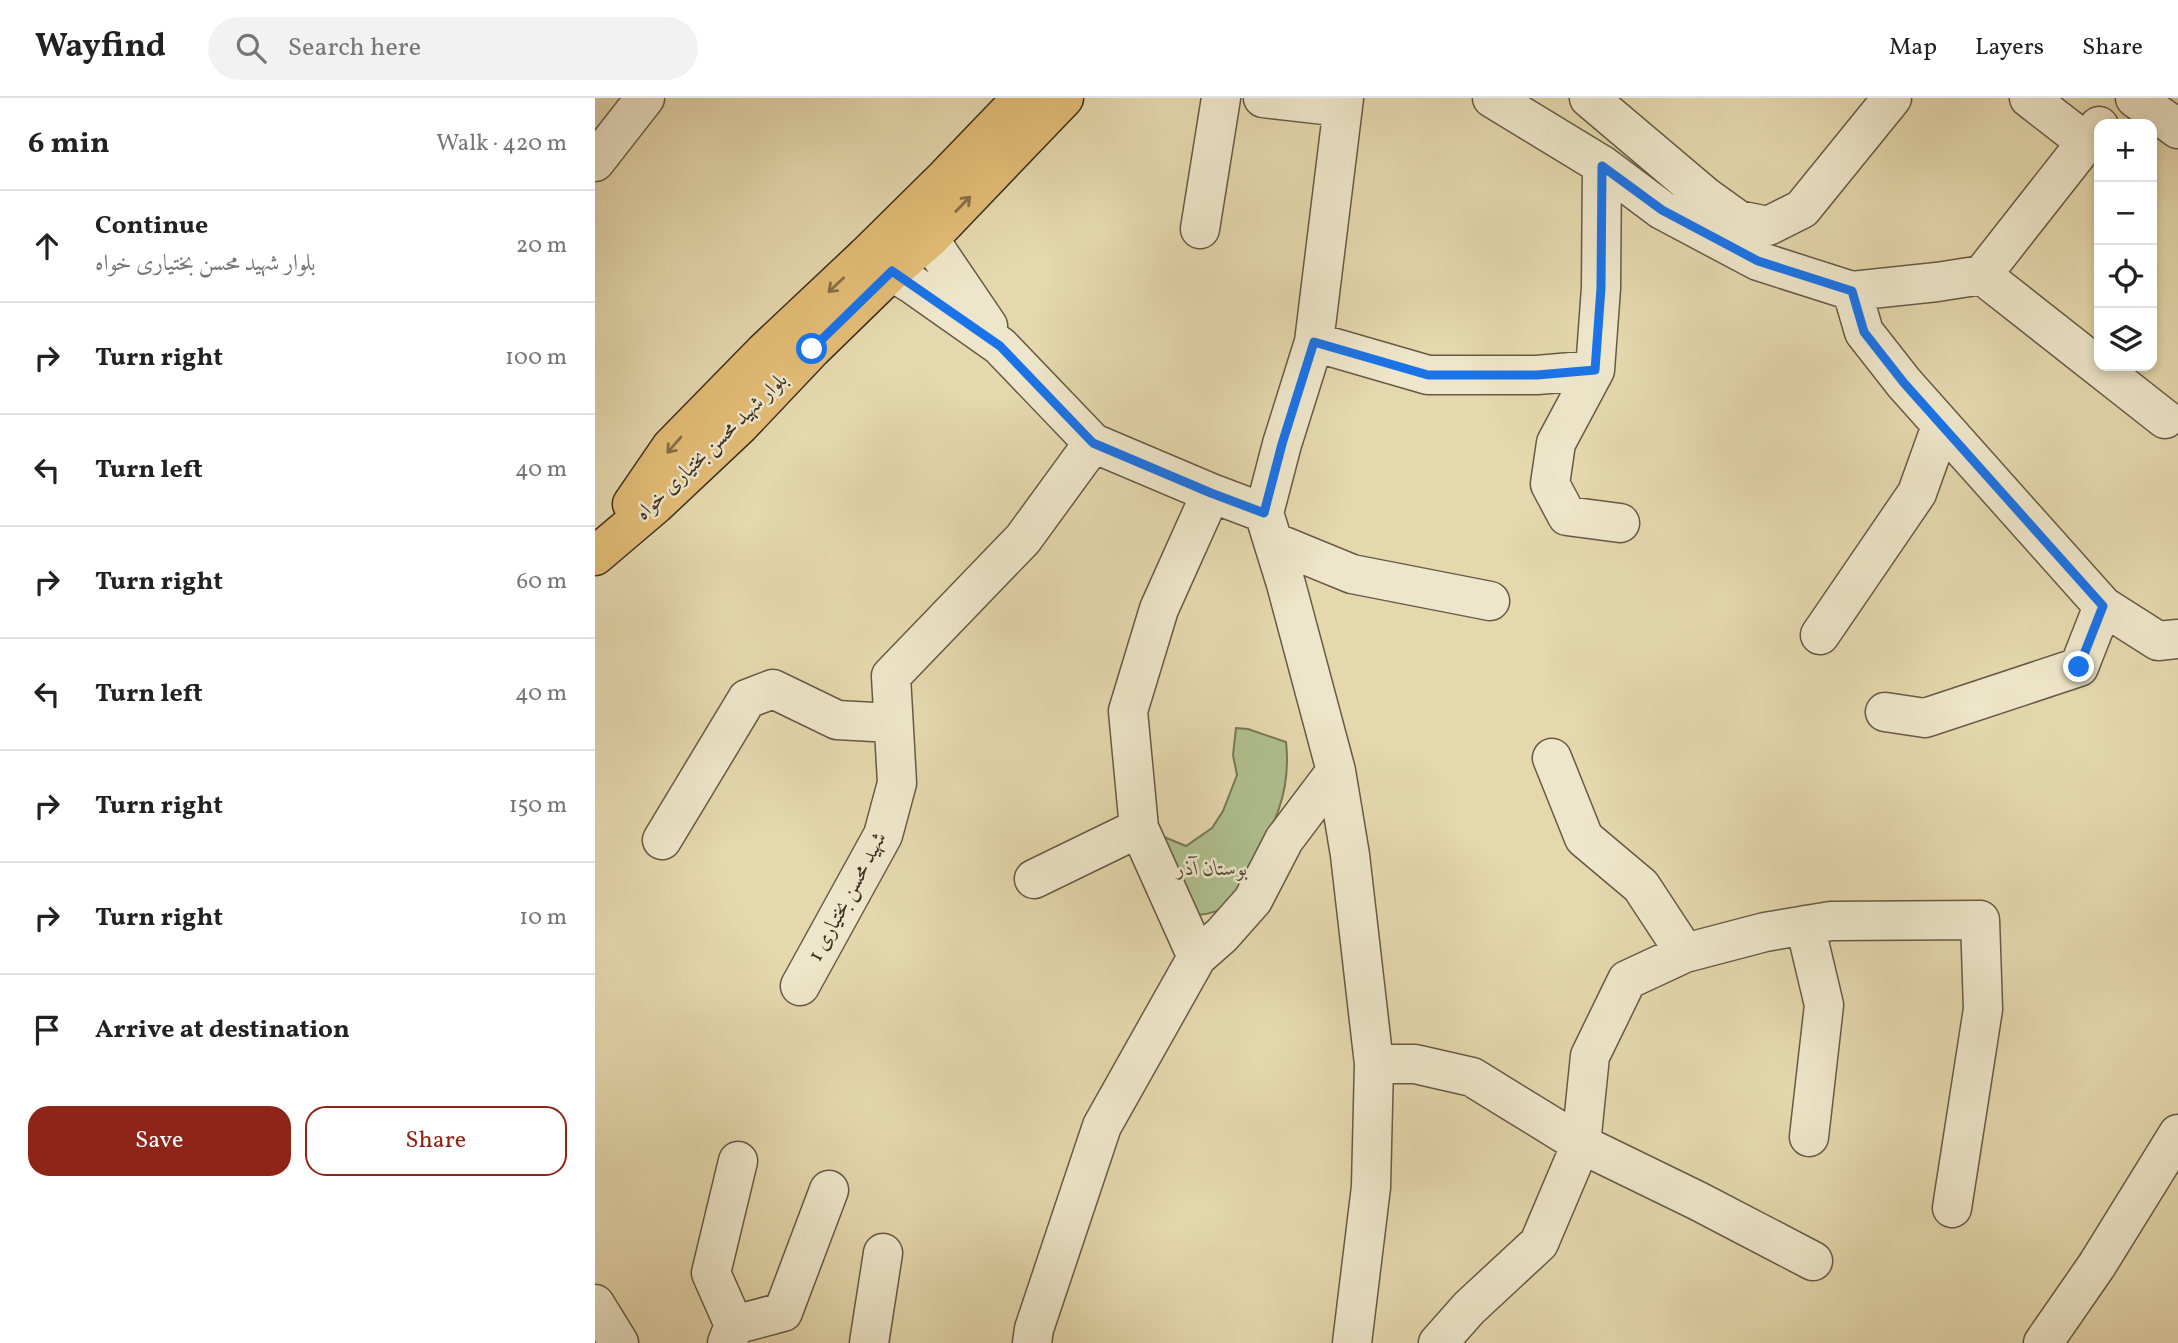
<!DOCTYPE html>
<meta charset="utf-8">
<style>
:root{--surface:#fff;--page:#f2f2f2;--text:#222;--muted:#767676;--line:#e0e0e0;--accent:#8f2418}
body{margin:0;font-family:Vollkorn,Amiri,serif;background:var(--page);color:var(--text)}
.controls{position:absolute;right:21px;top:21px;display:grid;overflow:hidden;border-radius:14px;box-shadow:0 4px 10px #0003}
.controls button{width:63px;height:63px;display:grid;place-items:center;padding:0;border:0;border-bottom:2px solid var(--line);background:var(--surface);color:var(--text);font:35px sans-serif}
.stop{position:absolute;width:21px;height:21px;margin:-16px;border:5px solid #1a73e8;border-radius:50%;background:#fff}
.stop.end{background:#1a73e8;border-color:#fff;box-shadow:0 2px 7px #0008}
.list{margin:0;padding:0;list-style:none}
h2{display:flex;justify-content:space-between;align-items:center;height:91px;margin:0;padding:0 28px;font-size:30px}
h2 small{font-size:23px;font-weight:400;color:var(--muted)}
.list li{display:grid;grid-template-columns:46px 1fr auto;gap:21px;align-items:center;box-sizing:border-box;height:112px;padding:0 28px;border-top:2px solid var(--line)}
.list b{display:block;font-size:26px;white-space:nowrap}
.list p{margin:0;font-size:23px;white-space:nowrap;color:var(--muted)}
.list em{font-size:23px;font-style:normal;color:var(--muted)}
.actions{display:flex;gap:14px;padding:21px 28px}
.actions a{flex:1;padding:16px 0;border:2px solid var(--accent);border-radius:21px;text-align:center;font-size:24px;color:var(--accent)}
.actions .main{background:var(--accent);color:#fff}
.icon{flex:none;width:38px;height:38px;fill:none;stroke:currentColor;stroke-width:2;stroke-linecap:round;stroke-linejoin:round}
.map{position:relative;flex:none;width:1583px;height:1245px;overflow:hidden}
header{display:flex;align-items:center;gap:42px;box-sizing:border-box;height:98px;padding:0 35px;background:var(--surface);border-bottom:2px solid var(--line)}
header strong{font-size:33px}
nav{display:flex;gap:38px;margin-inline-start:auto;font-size:24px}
.search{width:490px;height:63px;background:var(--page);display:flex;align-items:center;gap:18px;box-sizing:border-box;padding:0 24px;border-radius:38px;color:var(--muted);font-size:26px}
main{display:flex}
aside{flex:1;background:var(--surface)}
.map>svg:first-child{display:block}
.green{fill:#afc08e;stroke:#767858;stroke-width:2}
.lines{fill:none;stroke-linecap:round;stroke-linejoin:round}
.minor-casing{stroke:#665a46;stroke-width:41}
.major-casing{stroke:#3c3023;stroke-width:41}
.minor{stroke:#eee6ca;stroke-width:38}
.major{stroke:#e2bc76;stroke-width:38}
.oneway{stroke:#876f48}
.route{stroke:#1a73e8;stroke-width:9}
.labels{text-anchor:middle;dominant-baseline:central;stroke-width:5;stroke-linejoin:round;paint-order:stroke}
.street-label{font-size:21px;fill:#3c3023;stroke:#eee6ca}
.park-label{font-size:21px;font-style:italic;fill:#534d38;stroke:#eee6ca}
</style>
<header>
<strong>Wayfind</strong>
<div class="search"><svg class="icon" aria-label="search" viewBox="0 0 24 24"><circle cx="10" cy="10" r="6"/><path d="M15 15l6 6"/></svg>Search here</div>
<nav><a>Map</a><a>Layers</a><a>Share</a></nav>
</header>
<main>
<aside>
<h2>6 min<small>Walk · 420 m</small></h2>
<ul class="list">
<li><svg class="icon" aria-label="ahead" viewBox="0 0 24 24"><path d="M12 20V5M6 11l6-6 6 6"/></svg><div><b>Continue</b><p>بلوار شهید محسن بختیاری خواه</p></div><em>20 m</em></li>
<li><svg class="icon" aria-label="right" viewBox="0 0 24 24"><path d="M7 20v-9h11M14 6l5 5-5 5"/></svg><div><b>Turn right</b></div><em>100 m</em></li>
<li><svg class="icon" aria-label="left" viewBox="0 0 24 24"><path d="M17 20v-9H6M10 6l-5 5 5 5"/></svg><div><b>Turn left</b></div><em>40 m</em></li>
<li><svg class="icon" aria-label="right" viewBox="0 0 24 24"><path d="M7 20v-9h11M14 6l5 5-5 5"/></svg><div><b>Turn right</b></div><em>60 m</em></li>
<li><svg class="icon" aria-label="left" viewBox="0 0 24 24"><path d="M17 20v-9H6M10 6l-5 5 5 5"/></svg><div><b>Turn left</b></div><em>40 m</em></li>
<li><svg class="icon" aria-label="right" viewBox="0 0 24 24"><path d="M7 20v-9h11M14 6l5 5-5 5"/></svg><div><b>Turn right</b></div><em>150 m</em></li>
<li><svg class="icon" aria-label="right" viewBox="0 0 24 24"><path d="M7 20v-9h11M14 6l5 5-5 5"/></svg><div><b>Turn right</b></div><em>10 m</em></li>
<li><svg class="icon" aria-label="arrive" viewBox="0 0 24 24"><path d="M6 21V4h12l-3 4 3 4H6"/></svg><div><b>Arrive at destination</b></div></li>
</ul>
<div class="actions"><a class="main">Save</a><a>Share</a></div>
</aside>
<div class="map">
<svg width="1583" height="1245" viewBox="0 0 1583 1245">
<rect width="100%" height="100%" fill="#e5d8ad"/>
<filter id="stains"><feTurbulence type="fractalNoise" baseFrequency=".00286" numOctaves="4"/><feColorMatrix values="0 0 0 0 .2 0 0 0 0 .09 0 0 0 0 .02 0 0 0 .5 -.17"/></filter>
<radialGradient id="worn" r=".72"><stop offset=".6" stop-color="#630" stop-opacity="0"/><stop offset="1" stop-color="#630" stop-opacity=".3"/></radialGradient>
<!-- green -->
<path class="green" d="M641,630L653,631L691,644C697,698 677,731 651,776C646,785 642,797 635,804C627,813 612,817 601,817L557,734L591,748L617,730L628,713L642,677L638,657Z"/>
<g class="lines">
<defs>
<path id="minor" d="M668,0L747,9
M749,0L719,244L687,346L669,415L691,486L741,673L755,757L779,966L776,1089L757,1245
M897,0L1007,67L1067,112L1163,163L1257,193L1342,184L1387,177L1504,28
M994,0L1111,99L1143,122L1173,128L1207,111L1297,0
M1434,0L1492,45
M1540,0L1583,31
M0,64L50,0
M1007,67L1006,190L1000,272L961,345L955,386L972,418L1025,425
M311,120L334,141L393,228
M605,131L626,0
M271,158L317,186L405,248L498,345L616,395L669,415
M1387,177L1570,321
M1257,193L1269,234L1309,285L1508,508L1563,543L1583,541
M719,244L833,277H942L1000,272
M679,444L757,476L895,503
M1225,537L1322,395L1346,328
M1290,614L1330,620L1484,569L1508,508
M957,660L989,740L1046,788L1090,855
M67,742L152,601L178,591L242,622L297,625
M439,781L544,730
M1210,827L1229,907L1214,1039
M602,859L544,730L533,613L564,511L616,395
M205,888L288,737L302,685L296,578L428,441L498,345
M779,966H820L877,979L986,1046L1103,1103L1218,1163
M0,1206L24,1245
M139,1227L116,1175L143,1063
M132,1245L139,1227L188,1214L234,1092
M274,1245L288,1155
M437,1245L439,1231L507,1028L602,859L627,837L658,802L689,742L741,673
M843,1245L874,1210L944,1145L986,1046L995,958L1032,882L1090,855L1170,834L1236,823L1385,822L1388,911L1357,1110
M1448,1245L1502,1167L1583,1036"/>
<path id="major" d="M37,406L76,349L169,254L271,158L351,79L427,0
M0,458L60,407L145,327L217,251L297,173L334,141L469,0"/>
</defs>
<!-- minor casing -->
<use href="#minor" class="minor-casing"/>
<!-- major casing -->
<use href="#major" class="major-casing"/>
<!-- minor -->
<use href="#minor" class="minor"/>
<!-- major -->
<use href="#major" class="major"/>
</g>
<!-- one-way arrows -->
<defs><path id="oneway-shaft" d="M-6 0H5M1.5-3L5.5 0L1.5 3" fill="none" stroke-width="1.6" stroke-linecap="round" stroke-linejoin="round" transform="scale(1.75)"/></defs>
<g class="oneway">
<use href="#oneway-shaft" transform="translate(368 106) rotate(-46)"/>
<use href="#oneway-shaft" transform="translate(241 187) rotate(137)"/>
<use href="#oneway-shaft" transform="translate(79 347) rotate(131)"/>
</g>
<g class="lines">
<!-- route -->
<path class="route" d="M217,251L297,173L405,248L498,345L616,395L669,415L687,346L719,244L833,277H942L1000,272L1006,190L1007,68L1067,112L1163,163L1257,193L1269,234L1309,285L1508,508L1484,569"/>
</g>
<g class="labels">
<!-- street labels -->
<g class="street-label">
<text transform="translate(117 349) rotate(-44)">بلوار شهید محسن بختیاری خواه</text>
<text transform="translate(253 799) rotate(-62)">شهید محسن بختیاری 1</text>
</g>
<!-- park labels -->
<g class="park-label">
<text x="617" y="771">بوستان آذر</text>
</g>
</g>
<rect width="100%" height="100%" filter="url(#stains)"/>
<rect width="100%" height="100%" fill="url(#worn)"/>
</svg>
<div class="controls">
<button>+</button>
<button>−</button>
<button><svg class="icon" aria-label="locate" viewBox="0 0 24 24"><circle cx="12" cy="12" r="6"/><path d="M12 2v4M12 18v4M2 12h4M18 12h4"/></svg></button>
<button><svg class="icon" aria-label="layers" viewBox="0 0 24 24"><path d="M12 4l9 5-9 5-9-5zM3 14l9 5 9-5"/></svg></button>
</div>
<div class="stop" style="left:217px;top:251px"></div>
<div class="stop end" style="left:1484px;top:569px"></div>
</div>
</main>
